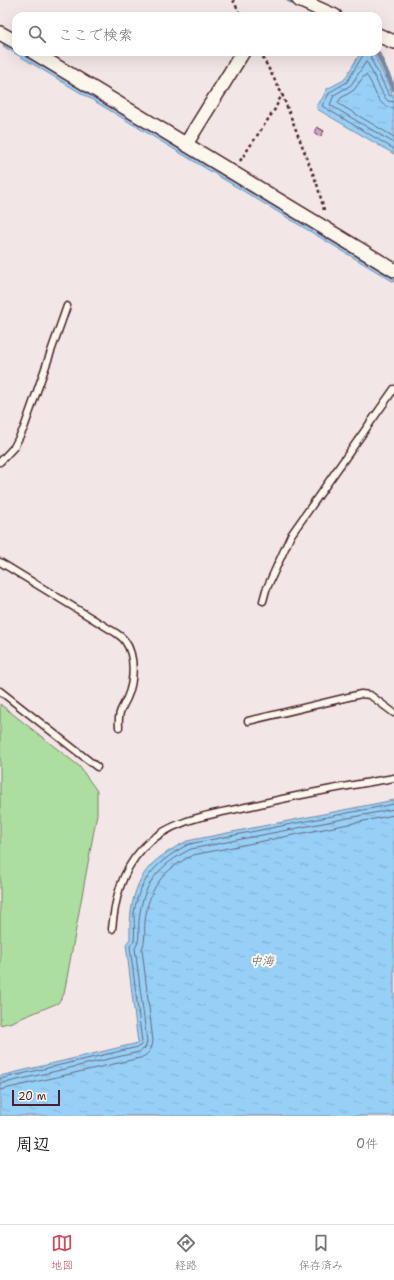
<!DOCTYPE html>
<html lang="ja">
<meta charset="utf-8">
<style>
:root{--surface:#fff;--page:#f2f2f2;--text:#202124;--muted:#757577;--line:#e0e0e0;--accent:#d1495b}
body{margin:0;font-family:"Shantell Sans","Klee One",sans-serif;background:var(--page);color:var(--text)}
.scale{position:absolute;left:12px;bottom:10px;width:48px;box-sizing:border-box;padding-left:4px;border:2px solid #4a1f2b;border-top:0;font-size:11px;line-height:14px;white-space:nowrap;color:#4a1f2b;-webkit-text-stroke:3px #fbf7ec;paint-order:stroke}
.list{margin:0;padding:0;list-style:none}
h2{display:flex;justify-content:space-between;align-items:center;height:52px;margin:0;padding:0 16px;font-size:17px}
h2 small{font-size:13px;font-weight:400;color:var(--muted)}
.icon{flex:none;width:22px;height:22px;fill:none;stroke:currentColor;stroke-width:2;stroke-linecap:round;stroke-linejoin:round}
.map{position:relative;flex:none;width:394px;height:1116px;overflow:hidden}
.search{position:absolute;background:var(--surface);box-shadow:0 4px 16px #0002;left:12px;right:12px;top:12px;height:44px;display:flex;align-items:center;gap:10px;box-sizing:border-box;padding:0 14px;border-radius:12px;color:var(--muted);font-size:15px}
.sheet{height:108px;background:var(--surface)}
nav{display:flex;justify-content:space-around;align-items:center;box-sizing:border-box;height:56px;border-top:1px solid var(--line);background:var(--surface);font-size:11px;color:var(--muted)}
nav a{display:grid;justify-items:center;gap:2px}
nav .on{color:var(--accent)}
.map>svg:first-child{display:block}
.pitch{fill:#acde9f;stroke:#7b7e65}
.water{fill:url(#water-ripples);stroke:#7889a5}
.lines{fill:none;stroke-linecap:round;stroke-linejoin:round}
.shore{stroke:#68667c;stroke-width:1}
.stream{stroke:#7889a5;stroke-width:5}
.building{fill:#cfa6cd;stroke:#4a1f2b}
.service-casing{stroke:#4a1f2b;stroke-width:9}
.minor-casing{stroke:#4a1f2b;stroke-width:16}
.path{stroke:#4a1f2b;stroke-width:2.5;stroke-dasharray:3 3;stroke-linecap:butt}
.service{stroke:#fbf7ec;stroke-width:6}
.minor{stroke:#fbf7ec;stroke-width:13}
.labels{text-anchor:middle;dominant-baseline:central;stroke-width:4;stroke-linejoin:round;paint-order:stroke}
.water-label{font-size:12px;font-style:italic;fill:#615468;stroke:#fbf7ec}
</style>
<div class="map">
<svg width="394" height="1116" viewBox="0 0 394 1116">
<defs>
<pattern id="water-ripples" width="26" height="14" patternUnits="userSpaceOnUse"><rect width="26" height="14" fill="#96d0f6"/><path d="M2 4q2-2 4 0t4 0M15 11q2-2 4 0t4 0" fill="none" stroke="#83b2d3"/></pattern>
</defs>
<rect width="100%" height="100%" fill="#f2e7e6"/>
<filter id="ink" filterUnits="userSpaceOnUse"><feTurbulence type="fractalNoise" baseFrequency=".025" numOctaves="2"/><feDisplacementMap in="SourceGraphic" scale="8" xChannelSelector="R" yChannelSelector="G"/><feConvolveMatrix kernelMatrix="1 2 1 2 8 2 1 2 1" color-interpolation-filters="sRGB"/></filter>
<g filter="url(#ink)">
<!-- pitch -->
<path class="pitch" d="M0,704L79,766L97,791V814L64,994L58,1003L12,1022L0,1025Z"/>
<!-- water -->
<path class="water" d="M5,43L16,50V52H19L394,279V282L3,46Z
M361,52H373L394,97V154L317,109V104L322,99L327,89L344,80Z
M394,800V1116H0V1076L138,1043L126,944L130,939C129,912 133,882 153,863C163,854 175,847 187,841Z"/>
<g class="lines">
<!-- shore -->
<path class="shore" d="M364,52L363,55L347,82L330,92L322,106L394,149
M370,52L371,59L389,95L394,97
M394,102L388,101L385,98L368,64L366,62L351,85L334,95L330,105L394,143
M394,108C375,108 376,86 366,75L364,76L354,90L341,98L338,102L339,104L394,137
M0,1079L138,1047L141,1045L142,1042L130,946C131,944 133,943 134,941C135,937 134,919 134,913C139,878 159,860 189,844L394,804
M0,1084L139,1052L145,1048L147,1042L135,948C141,939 138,931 139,921C142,884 159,865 191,849L394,809
M0,1090L140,1058C148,1055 152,1050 153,1041L142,949C146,940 144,932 145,922C148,888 163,870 193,855L394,815"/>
<!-- stream -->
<path class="stream" d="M289,0L299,4
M377,52L394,89"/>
</g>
<!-- building -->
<path class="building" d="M317,127L324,131L320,137L314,132Z"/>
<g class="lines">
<defs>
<path id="service" d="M0,462L14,447L24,428L67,306
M0,562L116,633C119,635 123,638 125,641C136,656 134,682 127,698C121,711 118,711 119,727
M263,601L266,590L291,535L394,389
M0,691L97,767
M248,721L361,694L370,695L394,713
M112,929C115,899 121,872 142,849C169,819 214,814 251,806C298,795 346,786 394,778"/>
<path id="minor" d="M299,0L335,16
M0,33L16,42
M378,35L394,42
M33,52L394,270
M186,144L243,52"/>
</defs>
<!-- service casing -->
<use href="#service" class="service-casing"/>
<!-- minor casing -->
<use href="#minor" class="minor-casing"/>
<!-- path -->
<path class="path" d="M233,0L241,16
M260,52L282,94L317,184L324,210
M240,161L275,109L282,94"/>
<!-- service -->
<use href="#service" class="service"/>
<!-- minor -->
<use href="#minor" class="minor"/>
</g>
</g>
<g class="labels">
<!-- water labels -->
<g class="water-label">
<text x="262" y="961">中海</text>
</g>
</g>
</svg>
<div class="scale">20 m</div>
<div class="search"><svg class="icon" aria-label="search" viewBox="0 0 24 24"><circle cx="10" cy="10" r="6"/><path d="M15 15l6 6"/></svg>ここで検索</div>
</div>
<section class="sheet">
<h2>周辺<small>0件</small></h2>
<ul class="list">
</ul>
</section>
<nav>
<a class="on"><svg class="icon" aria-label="map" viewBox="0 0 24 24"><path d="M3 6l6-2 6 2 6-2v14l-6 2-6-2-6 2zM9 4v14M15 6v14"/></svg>地図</a>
<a><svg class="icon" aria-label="directions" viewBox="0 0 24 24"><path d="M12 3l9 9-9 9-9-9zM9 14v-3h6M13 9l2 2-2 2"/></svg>経路</a>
<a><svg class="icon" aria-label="saved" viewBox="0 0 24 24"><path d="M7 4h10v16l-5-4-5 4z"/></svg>保存済み</a>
</nav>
